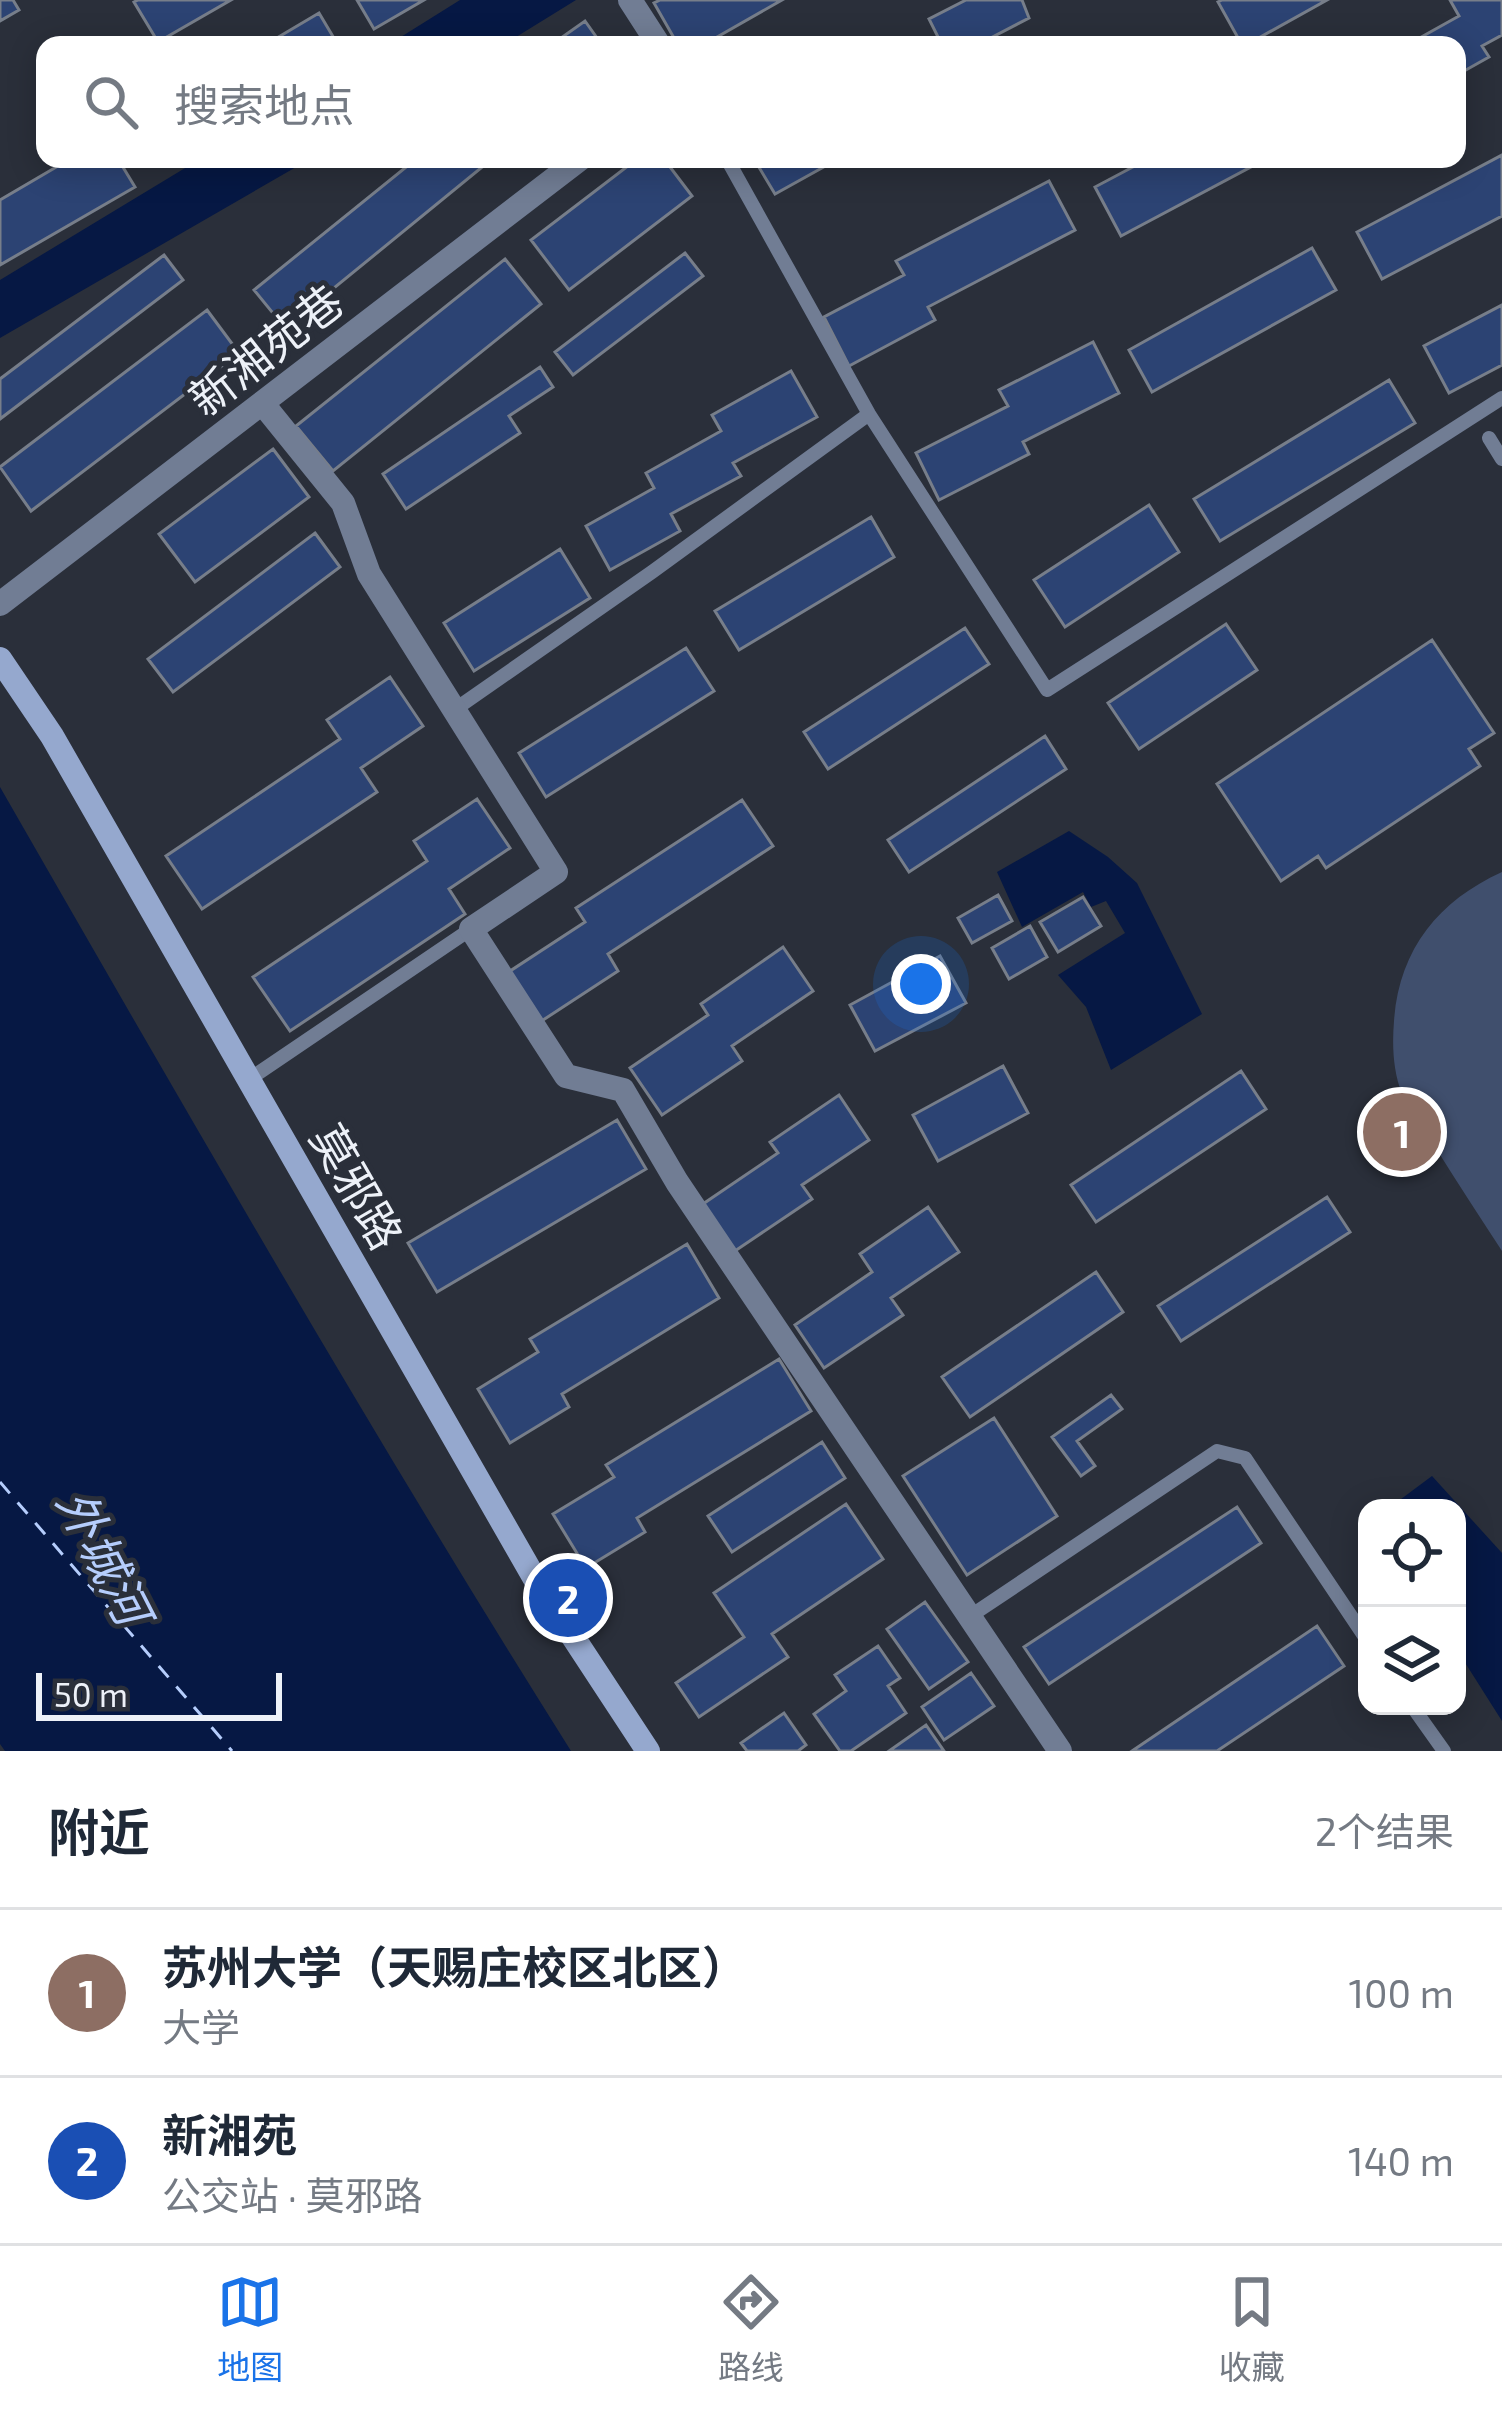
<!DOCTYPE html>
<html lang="zh">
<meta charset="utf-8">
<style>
:root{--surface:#fff;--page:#f2f2f3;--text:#1f2937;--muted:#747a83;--line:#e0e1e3;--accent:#1a73e8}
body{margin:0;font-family:"Exo 2","Noto Sans SC",sans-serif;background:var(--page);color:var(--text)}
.controls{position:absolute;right:36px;bottom:36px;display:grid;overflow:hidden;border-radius:24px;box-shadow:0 6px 30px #0003}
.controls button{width:108px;height:108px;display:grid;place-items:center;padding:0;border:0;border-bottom:3px solid var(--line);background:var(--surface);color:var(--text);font:60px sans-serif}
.scale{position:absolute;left:36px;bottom:30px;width:246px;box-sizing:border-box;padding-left:12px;border:6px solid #edf1f8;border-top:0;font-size:33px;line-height:42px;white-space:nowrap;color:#edf1f8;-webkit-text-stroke:9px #2a2f3a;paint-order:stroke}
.you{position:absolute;left:921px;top:984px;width:42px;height:42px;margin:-30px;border:9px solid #fff;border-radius:50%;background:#1a73e8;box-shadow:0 0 0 18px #1a73e833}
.badge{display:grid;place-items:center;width:78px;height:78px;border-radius:50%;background:var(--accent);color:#fff;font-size:39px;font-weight:700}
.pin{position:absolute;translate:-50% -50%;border:6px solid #fff;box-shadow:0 3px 12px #0006}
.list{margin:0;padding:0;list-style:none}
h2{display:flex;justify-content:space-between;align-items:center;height:156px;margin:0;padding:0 48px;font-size:51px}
h2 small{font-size:39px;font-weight:400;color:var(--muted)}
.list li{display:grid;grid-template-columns:78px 1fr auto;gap:36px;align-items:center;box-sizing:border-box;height:168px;padding:0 48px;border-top:3px solid var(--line)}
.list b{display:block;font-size:45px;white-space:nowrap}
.list p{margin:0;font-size:39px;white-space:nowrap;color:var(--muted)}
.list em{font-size:39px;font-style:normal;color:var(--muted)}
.icon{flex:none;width:66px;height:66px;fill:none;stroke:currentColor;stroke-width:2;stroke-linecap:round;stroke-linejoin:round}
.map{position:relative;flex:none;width:1502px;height:1751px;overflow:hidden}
.search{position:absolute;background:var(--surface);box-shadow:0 6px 30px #0003;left:36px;right:36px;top:36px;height:132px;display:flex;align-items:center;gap:30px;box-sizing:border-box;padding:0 42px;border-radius:24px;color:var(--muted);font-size:45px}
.sheet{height:492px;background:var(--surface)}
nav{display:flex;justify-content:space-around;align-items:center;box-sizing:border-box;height:168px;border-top:3px solid var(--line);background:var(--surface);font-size:33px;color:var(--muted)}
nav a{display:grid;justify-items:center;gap:6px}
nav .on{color:var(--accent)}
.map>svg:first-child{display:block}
.green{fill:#404f6d}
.water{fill:#061844}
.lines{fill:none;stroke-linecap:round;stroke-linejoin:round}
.ferry{stroke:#b5cdfc;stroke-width:3;stroke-dasharray:15 12;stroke-linecap:butt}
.building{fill:#2c4373;stroke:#777e8a;stroke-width:3}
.service{stroke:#717d94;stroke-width:14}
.minor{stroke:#717d94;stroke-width:24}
.secondary{stroke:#95a8ce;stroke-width:24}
.labels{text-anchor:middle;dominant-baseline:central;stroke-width:10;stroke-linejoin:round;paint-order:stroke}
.street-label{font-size:45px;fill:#edf1f8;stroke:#2a2f3a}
.water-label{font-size:48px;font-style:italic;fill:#b5cdfc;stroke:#2a2f3a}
</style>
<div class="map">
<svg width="1502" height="1751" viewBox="0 0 1502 1751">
<rect width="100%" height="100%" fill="#2a2f3a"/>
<!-- green -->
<path class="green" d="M1502,872V1251C1480,1217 1458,1184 1437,1150C1425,1132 1410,1114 1402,1094C1393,1071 1392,1046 1394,1021C1399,950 1438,901 1502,872Z"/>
<!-- water -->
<path class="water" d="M460,0H576L503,45H388Z
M200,159H310L0,338V280Z
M0,787C186,1111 372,1435 571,1751H5L0,1744Z
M1069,831L1108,857L1137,883L1202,1014L1111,1070L1086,1007L1058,975L1125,933L1106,901L1091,907L1083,892L1022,927L997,872Z
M1432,1476L1502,1553V1721L1457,1650V1508H1389Z"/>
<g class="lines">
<!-- ferry -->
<path class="ferry" d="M0,1482L232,1751"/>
</g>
<!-- building -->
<path class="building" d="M0,0H13L19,10L0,21Z
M138,0H231L158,42L134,2Z
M357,0H424L374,29Z
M660,0H782L703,45H678L654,3Z
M966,0H1022L1029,18L977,45H942L929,19Z
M1222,0H1327L1246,45H1242L1218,2Z
M1450,0H1502V35L1482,46L1489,57L1457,75V45H1407L1459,16Z
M319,13L338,45H265Z
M585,21L602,45H551Z
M1502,155V216L1382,279L1357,232Z
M70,159H118L135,187L0,265V200Z
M416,159H492L285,328L254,290Z
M637,159H664L692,196L569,290L531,240Z
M754,159H838L775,194Z
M1148,159H1261L1262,161L1121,236L1095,187Z
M1049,181L1075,230L928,307L935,320L849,366L824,317L904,275L896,261Z
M1312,248L1336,290L1152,392L1129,350Z
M685,253L703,276L573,375L555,352Z
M164,255L183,280L0,419V379Z
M505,259L541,304L333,471L296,426Z
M1502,305V365L1449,393L1424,346Z
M207,310L239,353L31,511L0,467Z
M1093,342L1119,393L1023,442L1029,454L939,500L916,453L1008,406L999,390Z
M540,367L553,387L509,416L520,433L406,509L383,474Z
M791,371L817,417L733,463L741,476L671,514L680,531L610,570L586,526L654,488L646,473L721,431L712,415Z
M1389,380L1415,423L1220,541L1194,499Z
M273,449L309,497L195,582L159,534Z
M1149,505L1179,552L1065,627L1034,580Z
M871,517L894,557L739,650L715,611Z
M315,533L340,567L173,692L148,659Z
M560,549L590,598L474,671L444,623Z
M1226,624L1257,670L1139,749L1108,703Z
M965,628L989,664L828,769L804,732Z
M1432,640L1494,733L1469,749L1480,766L1326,868L1318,856L1281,881L1217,784Z
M686,648L714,691L546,797L519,753Z
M390,677L423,726L361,768L377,792L202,909L166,856L340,739L327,720Z
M1045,736L1066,769L909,872L888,840Z
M477,799L510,848L449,889L465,914L290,1031L253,977L427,861L414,841Z
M742,800L773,846L608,954L618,971L537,1024L504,975L585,922L576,908Z
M998,895L1012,921L972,943L958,918Z
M1083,897L1101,926L1058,952L1040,922Z
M1030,926L1047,957L1009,979L992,948Z
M783,947L813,991L732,1046L742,1061L662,1115L630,1068L708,1015L701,1004Z
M940,956L966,1003L875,1051L850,1005Z
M1003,1066L1028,1113L938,1161L913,1115Z
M1241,1071L1266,1109L1096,1222L1071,1185Z
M839,1095L869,1140L802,1185L812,1199L732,1253L700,1206L778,1153L770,1142Z
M617,1120L646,1169L437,1292L408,1243Z
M1327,1197L1350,1232L1181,1341L1158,1306Z
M928,1207L959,1252L891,1298L903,1315L824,1368L795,1325L872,1272L860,1254Z
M687,1244L719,1298L562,1394L569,1407L510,1443L478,1389L538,1352L530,1339Z
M1096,1272L1123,1312L970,1417L942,1377Z
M779,1359L811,1411L637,1518L645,1532L586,1568L553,1514L614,1477L606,1465Z
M1111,1395L1122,1409L1077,1441L1095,1466L1081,1476L1052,1437Z
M994,1418L1057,1516L967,1575L903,1476Z
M822,1442L845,1478L732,1552L708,1516Z
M846,1504L883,1559L772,1634L788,1657L699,1717L676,1683L744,1637L714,1593Z
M1237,1507L1261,1543L1049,1684L1024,1647Z
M925,1602L968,1662L929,1689L887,1629Z
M1317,1626L1344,1666L1217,1751H1132Z
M878,1646L900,1678L888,1686L906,1713L851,1751H840L814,1714L846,1691L835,1675Z
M971,1673L994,1706L944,1740L922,1707Z
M784,1713L806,1745L798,1751H747L741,1743Z
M926,1725L944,1751H889Z"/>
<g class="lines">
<!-- service -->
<path class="service" d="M727,159L869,414L1047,690L1502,398
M1489,438L1502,459
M454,710L652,572L869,414
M248,1080L471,929
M969,1617L1217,1451L1245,1458L1367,1640
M1412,1706L1444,1751"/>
<!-- minor -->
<path class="minor" d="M630,0L659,45
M263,404L343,503L369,574L556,872L471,929L566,1076L623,1090L677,1182L1060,1751
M0,604L580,159"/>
<!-- secondary -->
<path class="secondary" d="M0,659L52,736L535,1579L648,1751"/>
</g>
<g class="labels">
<!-- street labels -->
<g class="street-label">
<text transform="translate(265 349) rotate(-38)">新湘苑巷</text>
<text transform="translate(358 1186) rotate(60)">莫邪路</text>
</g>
<!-- water labels -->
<g class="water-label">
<text transform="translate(105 1556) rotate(63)">外城河</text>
</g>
</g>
</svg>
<div class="controls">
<button><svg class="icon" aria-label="locate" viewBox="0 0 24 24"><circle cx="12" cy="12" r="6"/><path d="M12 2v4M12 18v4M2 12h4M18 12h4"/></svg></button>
<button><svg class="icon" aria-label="layers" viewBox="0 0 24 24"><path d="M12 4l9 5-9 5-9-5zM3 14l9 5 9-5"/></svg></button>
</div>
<div class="scale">50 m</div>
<div class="you"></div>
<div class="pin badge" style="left:1402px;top:1132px;background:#8d6e63">1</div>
<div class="pin badge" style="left:568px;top:1598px;background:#1a4fb4">2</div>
<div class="search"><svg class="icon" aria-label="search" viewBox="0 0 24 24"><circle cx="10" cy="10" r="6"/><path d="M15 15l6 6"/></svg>搜索地点</div>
</div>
<section class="sheet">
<h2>附近<small>2个结果</small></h2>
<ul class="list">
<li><span class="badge" style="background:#8d6e63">1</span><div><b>苏州大学（天赐庄校区北区）</b><p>大学</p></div><em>100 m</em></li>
<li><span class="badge" style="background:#1a4fb4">2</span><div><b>新湘苑</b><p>公交站 · 莫邪路</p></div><em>140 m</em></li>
</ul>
</section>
<nav>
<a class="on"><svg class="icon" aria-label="map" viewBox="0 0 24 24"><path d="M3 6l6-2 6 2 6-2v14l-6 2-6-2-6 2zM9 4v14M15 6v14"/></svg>地图</a>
<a><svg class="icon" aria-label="directions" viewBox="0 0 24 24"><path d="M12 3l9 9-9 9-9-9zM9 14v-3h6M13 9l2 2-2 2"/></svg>路线</a>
<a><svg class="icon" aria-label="saved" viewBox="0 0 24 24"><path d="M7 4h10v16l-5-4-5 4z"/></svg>收藏</a>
</nav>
